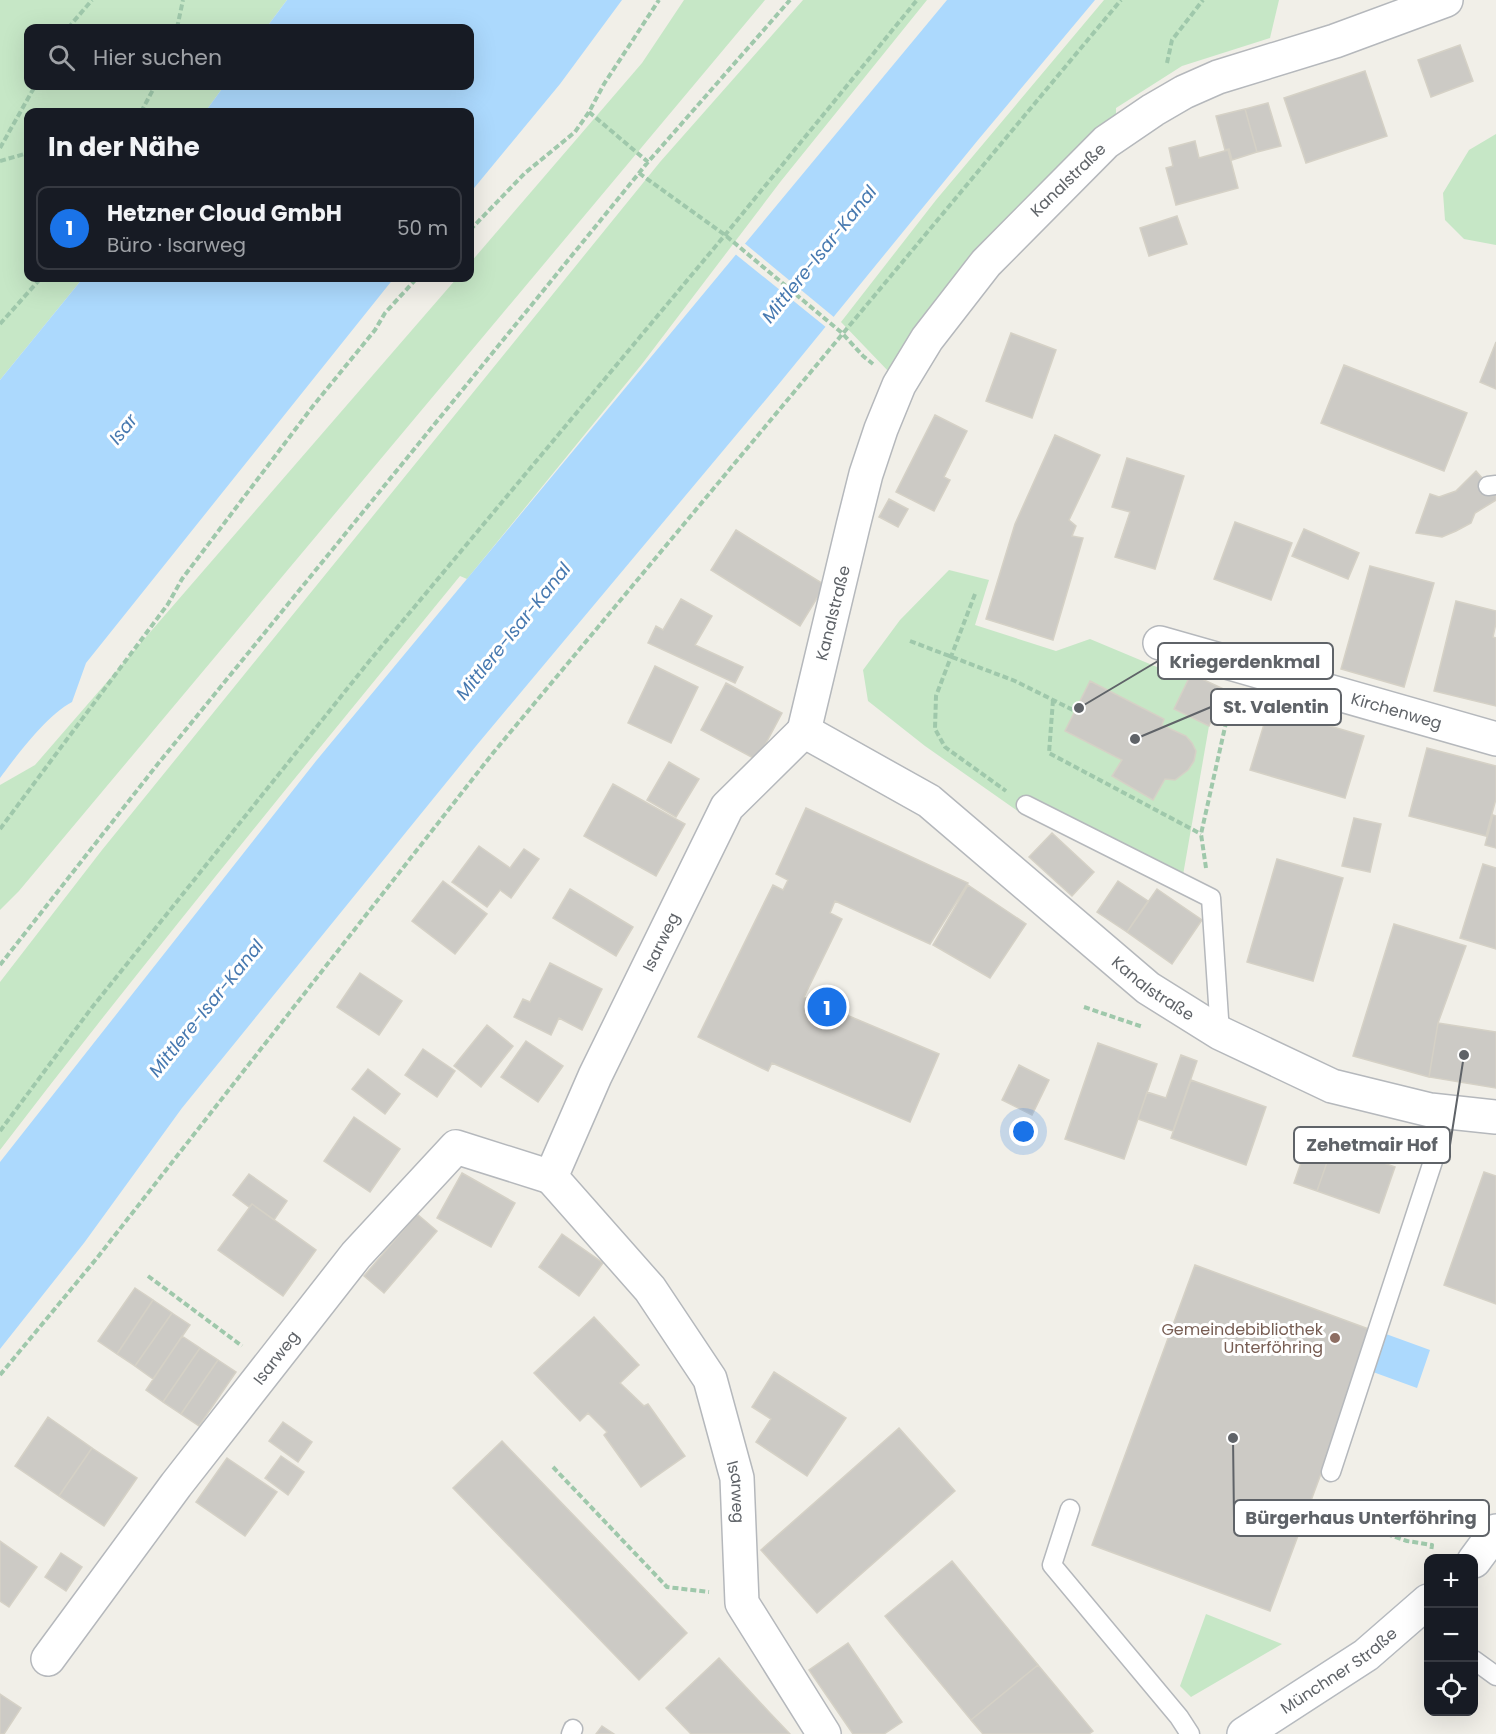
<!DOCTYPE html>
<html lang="de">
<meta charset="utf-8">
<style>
:root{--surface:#171b24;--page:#20242c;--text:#f1f3f6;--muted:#9ea1a6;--line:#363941;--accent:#1a73e8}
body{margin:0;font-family:Poppins,sans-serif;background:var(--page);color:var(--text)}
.controls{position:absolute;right:18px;bottom:18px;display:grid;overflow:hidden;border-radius:12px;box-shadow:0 6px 24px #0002}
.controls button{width:54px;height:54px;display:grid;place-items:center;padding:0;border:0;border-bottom:2px solid var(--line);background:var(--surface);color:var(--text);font:30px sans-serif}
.you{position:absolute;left:1024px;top:1132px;width:21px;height:21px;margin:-15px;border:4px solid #fff;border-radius:50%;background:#1a73e8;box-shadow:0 0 0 9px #1a73e833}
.badge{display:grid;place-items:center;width:39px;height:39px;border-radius:50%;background:var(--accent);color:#fff;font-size:20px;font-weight:700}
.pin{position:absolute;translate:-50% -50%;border:3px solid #fff;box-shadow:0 2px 6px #0006}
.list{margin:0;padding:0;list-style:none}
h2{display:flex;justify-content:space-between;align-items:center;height:78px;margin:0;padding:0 24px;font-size:26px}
h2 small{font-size:20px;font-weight:400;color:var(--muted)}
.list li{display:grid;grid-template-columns:39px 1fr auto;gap:18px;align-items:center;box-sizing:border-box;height:84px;margin:0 12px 12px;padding:0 12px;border:2px solid var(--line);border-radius:12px}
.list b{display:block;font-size:22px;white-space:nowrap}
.list p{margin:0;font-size:20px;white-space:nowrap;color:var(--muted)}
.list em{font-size:20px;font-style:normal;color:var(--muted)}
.icon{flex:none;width:33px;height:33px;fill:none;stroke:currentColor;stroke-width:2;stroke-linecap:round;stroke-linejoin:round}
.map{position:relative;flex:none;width:1496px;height:1734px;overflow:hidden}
.search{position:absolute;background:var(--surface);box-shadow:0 6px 24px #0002;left:24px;top:24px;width:450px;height:66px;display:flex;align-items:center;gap:15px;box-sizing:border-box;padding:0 21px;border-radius:12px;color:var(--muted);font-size:22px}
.panel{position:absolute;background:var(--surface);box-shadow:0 6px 24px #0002;left:24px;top:108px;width:450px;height:174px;border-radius:12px}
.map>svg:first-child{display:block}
.green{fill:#c6e7c6}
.water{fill:#acd9fd}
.pier{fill:#f1efe8}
.building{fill:#cccac5;stroke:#d5d1c6;stroke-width:1.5}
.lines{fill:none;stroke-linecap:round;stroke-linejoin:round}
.lane-casing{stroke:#b5b8bc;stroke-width:21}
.street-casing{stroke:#b5b8bc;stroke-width:36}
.secondary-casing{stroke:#b6babf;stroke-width:36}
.path{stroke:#9fc8ab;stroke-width:4;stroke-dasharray:6 3;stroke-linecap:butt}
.lane{stroke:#fff;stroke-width:18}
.street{stroke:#fff;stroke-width:33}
.secondary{stroke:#fff;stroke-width:33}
.education-dot{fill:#8d6e63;stroke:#fff;stroke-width:2}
.labels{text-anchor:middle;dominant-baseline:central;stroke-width:6;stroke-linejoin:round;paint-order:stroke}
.street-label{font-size:16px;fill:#5f6368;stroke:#fff}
.education-label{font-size:16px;fill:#785e54;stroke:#fff;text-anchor:end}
.water-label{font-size:18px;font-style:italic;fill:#4779b0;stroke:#fff}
.leader{fill:none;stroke:#5f6368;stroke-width:2}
.callout-dot{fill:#5f6368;stroke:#fff;stroke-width:2}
.callout{fill:#fff;stroke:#5f6368;stroke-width:2}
.callout-label{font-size:18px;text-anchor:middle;font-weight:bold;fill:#5f6368}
</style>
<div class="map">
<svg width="1496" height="1734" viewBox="0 0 1496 1734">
<rect width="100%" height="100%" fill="#f1efe8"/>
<!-- green -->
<path class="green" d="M0,0H287L266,28H28V86H224L205,112H28V278H83L0,380Z
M684,0H765L19,891L0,910V785L35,765L457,278H470V263L642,63Z
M803,0H927L781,181L642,364L467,579L460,576C305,766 149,955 0,1150V982L102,850L660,162Z
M1104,0H1279L1270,38L1182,66L1116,108V116L890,373L841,322L936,200Z
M1496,134V245L1464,239L1445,220L1443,193L1469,150Z
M949,570L989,580L975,625L1056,651L1090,639L1188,680L1174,709L1209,726L1183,875L1031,798L1022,814L925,746L868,701L863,670L900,620Z
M1206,1614L1282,1644L1191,1697L1180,1686Z"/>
<!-- water -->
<path class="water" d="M287,0H622L560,84L470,193V112H205L224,86H470V28H266Z
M947,0H1095L978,140L778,385L476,746L182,1108L84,1243L0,1349V1162L316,761Z
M83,278H394L86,663L72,702C47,715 17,755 0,778V380Z
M1386,1334L1430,1350L1417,1388L1373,1372Z"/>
<!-- pier -->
<path class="pier" d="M743,242L835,318L827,328L734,253Z"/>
<!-- building -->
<path class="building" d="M1460,45L1473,81L1431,97L1418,60Z
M1365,71L1387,136L1306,163L1284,98Z
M1268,103L1281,146L1257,152L1245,109Z
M1245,109L1257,152L1232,160L1229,149L1225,150L1216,116Z
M1195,141L1199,158L1228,150L1238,188L1176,205L1166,168L1173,166L1169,148Z
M1177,216L1187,244L1149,256L1140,228Z
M1011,333L1056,350L1032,418L986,401Z
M1496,342V389L1480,382Z
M1344,365L1467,413L1444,471L1321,423Z
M935,415L967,431L944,477L950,480L934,511L896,492Z
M1055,435L1100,455L1069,520L1076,526L1072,536L1083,538L1053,640L986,619L1015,524Z
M1127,458L1184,476L1155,569L1115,557L1130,512L1112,507Z
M1476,471L1496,494V500L1475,513L1471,523L1456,531L1442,537L1416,533L1430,494L1439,497L1456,491Z
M889,499L908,509L898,527L879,517Z
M1235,522L1292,543L1271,600L1214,579Z
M1304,529L1359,553L1348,579L1292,556Z
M736,530L825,585L800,626L711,570Z
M1370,566L1434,583L1404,687L1341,669Z
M681,599L712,616L695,645L743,667L735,683L648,643L656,626L663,630Z
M1456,601L1496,611V623L1493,637L1496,638V706L1434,691Z
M655,666L698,687L671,743L628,723Z
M1191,674L1226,690L1209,726L1174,709Z
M1090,681L1164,719L1162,725L1186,736L1192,743L1196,751L1194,761L1188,770L1175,780L1165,779L1153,800L1112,776L1122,760L1065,731Z
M726,683L782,713L757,760L701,730Z
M1269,708L1364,736L1345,798L1250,770Z
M1427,748L1496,766V799L1486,836L1409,816Z
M669,762L699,779L676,817L647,800Z
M613,784L685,824L656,876L584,836Z
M806,808L968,883L930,944L835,901L830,913L842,919L804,997L939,1054L910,1122L772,1063L768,1071L698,1037L773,885L783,890L788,880L776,874Z
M1493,815L1496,816V848L1485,845Z
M1354,818L1381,824L1370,872L1342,866Z
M1052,833L1094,872L1072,896L1029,857Z
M479,846L510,868L524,849L539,859L511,898L500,890L487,907L452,882Z
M1277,859L1343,878L1313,981L1247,962Z
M1483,864L1496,868V949L1460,938Z
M443,881L487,914L455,954L412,921Z
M1118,881L1148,901L1127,932L1097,912Z
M968,885L1026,924L990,978L933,945Z
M570,889L633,927L616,956L553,918Z
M1157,889L1202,920L1172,964L1127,932Z
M1394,924L1466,946L1438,1023L1429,1077L1353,1056Z
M550,963L602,989L582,1030L559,1018L551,1035L514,1017L523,999L530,1002Z
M360,973L402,1001L379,1035L337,1007Z
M1438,1023L1496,1032V1088L1429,1077Z
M487,1025L513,1046L481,1087L454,1066Z
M526,1041L563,1066L538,1102L501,1077Z
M1098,1043L1157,1064L1124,1159L1065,1139Z
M423,1049L455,1071L437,1097L405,1075Z
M1181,1055L1197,1061L1173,1131L1138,1119L1147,1092L1166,1098Z
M1019,1065L1049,1080L1032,1115L1002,1100Z
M368,1069L400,1094L385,1114L352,1089Z
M1191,1080L1266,1107L1246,1165L1171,1138Z
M354,1117L400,1149L370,1192L324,1161Z
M1310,1137L1333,1145L1317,1191L1294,1183Z
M1333,1145L1395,1167L1379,1213L1317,1191Z
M1484,1172L1496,1176V1304L1444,1285Z
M462,1173L515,1203L491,1247L437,1218Z
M249,1174L287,1201L274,1220L252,1204L249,1207L233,1195Z
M252,1204L316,1250L283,1296L218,1250Z
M417,1214L437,1231L384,1293L364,1276Z
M562,1234L603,1263L579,1296L539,1267Z
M1195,1265L1374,1331L1270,1611L1092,1545Z
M135,1288L153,1300L117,1354L98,1341Z
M153,1300L172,1313L135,1366L117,1354Z
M172,1313L190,1325L153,1379L135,1366Z
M594,1317L639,1365L620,1383L644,1406L648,1404L685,1456L641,1487L604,1435L607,1432L588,1413L580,1421L534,1373Z
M182,1336L200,1348L163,1402L146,1390Z
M200,1348L218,1360L181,1414L163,1402Z
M218,1360L236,1372L199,1426L181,1414Z
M774,1372L846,1418L807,1476L756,1442L771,1419L752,1407Z
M48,1417L92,1448L59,1496L15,1466Z
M283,1422L312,1442L298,1462L269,1441Z
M899,1428L955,1491L817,1613L761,1550Z
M502,1441L687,1633L639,1680L453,1488Z
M92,1448L137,1478L104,1526L59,1496Z
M281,1456L304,1472L288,1495L265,1478Z
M227,1458L277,1492L245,1536L196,1502Z
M0,1541L37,1567L9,1607L0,1601Z
M61,1553L82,1567L66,1591L45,1577Z
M952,1561L1038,1665L971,1720L885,1616Z
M848,1643L902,1722L884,1734H853L809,1670Z
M719,1658L769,1712L790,1734H691L666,1708Z
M1038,1665L1093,1731L1089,1734H983L971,1720Z
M0,1694L21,1708L4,1734H0Z
M602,1726L614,1734H596Z"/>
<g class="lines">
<defs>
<path id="lane" d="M1488,486L1496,485
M1026,805L1211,898L1220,1033
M1331,1472L1439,1143
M1070,1509L1052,1565L1179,1717L1190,1734
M1474,1660L1496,1676
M571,1734L573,1729"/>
<g id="street">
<path id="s1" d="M1446,0L1335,41L1218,77L1184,92L1153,110L1106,142L986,263L927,339L899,385L881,429L866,474L853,526L804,731L929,801L1148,988L1220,1033L1332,1086L1430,1110L1496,1117"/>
<path id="s2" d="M1160,643L1496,739"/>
<path id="s3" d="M804,731L727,807L595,1076L551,1177L650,1289L710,1379L737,1478L742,1603L824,1734"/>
<path id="s4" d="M48,1659L176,1485L356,1255L456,1147L551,1177"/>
</g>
<g id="secondary">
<path d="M1474,1561L1496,1531"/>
<path id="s5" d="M1244,1734L1366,1655L1428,1601"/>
</g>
</defs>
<!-- lane casing -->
<use href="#lane" class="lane-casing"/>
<!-- street casing -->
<use href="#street" class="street-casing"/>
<!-- secondary casing -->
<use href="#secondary" class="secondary-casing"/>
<!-- path -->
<path class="path" d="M68,28L92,0
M177,28L183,0
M1167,63L1172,40L1203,0
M122,112H123
M141,112L155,86
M589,112L648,162
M0,148L35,86
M0,161L28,153
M639,173L725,235L842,333L863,356L873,364
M470,230L525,173L575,132L589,112L604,84L659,0
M0,324L41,278
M975,594L936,696L935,729L945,747L1006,791
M910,641L1015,681L1075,711
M1053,700L1049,753L1201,834
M0,829L168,604L182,579L313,406L375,330L385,313L417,278
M1206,868L1201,834L1232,696
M0,965L157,765L648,162L790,0
M1084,1007L1143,1027
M0,1131L90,1010L371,659L725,235L917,0
M148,1276L242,1346
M0,1375L97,1258L493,753L1121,0
M553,1467L667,1587L709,1592
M1378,1531L1407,1541L1432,1545L1431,1552"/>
<!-- lane -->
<use href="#lane" class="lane"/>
<!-- street -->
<use href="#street" class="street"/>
<!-- secondary -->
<use href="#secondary" class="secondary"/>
</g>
<!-- markers -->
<circle class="education-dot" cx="1335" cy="1338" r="6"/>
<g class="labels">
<!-- street labels -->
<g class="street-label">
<text transform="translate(1068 180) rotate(-44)">Kanalstraße</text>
<text transform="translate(833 613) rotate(-76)">Kanalstraße</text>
<text stroke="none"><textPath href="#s2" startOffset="246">Kirchenweg</textPath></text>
<text transform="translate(661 942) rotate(-64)">Isarweg</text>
<text stroke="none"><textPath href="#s1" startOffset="1486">Kanalstraße</textPath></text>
<text stroke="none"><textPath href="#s4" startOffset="378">Isarweg</textPath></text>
<text stroke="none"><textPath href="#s3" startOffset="892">Isarweg</textPath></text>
<text stroke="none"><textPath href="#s5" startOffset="114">Münchner Straße</textPath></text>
</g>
<!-- education labels -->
<g class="education-label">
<text x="1323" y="1329">Gemeindebibliothek<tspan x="1323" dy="18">Unterföhring</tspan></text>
</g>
<!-- water labels -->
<g class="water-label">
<text transform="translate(819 254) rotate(-51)">Mittlere-Isar-Kanal</text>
<text transform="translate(123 429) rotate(-51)">Isar</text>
<text transform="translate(513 631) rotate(-51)">Mittlere-Isar-Kanal</text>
<text transform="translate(206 1008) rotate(-51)">Mittlere-Isar-Kanal</text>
</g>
</g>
<!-- callouts -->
<path class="leader" d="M1079 708L1158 661M1135 739L1211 707M1464 1055L1450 1145M1233 1438L1234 1518"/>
<g class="callout-dot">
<circle cx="1079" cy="708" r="6"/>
<circle cx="1135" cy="739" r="6"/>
<circle cx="1464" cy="1055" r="6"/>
<circle cx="1233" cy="1438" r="6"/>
</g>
<g class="callout">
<rect x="1158" y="643" width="175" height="36" rx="6"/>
<rect x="1211" y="689" width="130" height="36" rx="6"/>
<rect x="1294" y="1127" width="156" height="36" rx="6"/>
<rect x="1234" y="1500" width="255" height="36" rx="6"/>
</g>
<g class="callout-label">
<text x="1245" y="668">Kriegerdenkmal</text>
<text x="1276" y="713">St. Valentin</text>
<text x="1372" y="1151">Zehetmair Hof</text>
<text x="1361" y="1524">Bürgerhaus Unterföhring</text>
</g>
</svg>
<div class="controls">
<button>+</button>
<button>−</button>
<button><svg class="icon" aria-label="locate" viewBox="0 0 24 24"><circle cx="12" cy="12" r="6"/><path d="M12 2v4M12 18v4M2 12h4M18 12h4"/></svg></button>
</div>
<div class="you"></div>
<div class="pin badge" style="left:827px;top:1007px">1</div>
<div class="search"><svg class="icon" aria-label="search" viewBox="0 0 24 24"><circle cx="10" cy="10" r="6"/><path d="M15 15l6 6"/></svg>Hier suchen</div>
<section class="panel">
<h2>In der Nähe<small></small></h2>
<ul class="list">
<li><span class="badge">1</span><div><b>Hetzner Cloud GmbH</b><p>Büro · Isarweg</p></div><em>50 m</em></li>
</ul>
</section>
</div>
